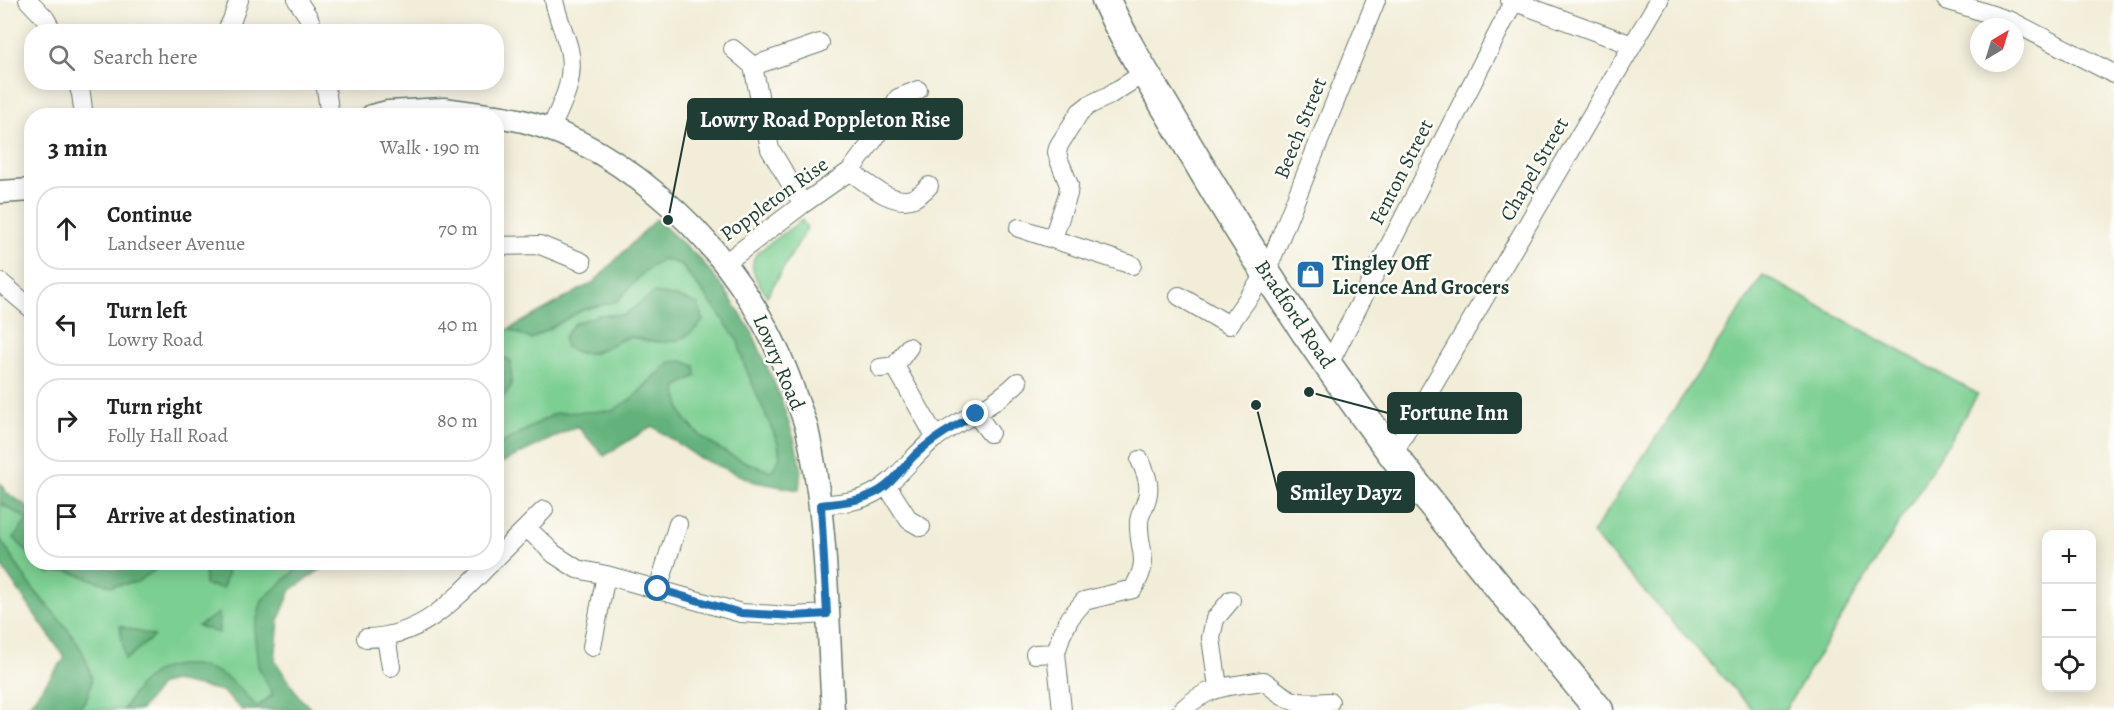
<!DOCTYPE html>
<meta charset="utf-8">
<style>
:root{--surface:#fff;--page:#f2f2f2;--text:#222;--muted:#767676;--line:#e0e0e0}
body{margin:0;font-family:Alegreya,serif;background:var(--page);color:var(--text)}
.controls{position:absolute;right:18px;bottom:18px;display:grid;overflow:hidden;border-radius:12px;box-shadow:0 3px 15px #0003}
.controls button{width:54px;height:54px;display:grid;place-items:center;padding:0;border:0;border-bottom:2px solid var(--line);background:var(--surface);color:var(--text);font:30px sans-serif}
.compass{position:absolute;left:1970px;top:18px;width:54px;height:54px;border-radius:50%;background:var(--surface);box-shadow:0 3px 15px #0003;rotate:38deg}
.stop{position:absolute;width:18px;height:18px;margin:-14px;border:4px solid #1f6fb2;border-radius:50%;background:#fff}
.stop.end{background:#1f6fb2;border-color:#fff;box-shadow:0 2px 6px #0008}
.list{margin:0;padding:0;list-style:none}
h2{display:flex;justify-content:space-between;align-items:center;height:78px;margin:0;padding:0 24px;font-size:26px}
h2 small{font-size:20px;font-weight:400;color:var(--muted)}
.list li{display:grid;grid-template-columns:39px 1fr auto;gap:18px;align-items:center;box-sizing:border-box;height:84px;margin:0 12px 12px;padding:0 12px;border:2px solid var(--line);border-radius:24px}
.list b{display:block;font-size:22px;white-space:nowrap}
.list p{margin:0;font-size:20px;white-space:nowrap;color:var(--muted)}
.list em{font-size:20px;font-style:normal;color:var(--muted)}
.icon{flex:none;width:33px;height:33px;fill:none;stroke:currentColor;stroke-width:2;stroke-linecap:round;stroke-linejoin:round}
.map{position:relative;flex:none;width:2114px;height:710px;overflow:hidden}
.search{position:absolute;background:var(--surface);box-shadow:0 3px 15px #0003;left:24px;top:24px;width:480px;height:66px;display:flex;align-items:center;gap:15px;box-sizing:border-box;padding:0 21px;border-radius:24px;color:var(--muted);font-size:22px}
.panel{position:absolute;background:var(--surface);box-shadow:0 3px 15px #0003;left:24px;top:108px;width:480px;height:462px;border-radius:24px}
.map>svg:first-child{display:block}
.green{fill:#7bcf92;stroke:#4d8663;stroke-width:1.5;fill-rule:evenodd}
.forest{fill:#64b27c;stroke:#427858;stroke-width:1.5}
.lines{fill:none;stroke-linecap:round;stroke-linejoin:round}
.minor-casing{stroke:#697b6d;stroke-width:20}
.tertiary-casing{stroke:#697b6d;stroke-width:25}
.primary-casing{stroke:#697b6d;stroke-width:31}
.minor{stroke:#fff;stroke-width:18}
.tertiary{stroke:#fff;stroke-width:22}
.primary{stroke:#fff;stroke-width:28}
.route{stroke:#1f6fb2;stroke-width:8}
.labels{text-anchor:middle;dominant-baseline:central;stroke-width:5;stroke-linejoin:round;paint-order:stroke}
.street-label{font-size:21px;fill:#1f3d34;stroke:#fdfcf7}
.poi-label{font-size:21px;font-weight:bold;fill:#1f3d34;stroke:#fdfcf7;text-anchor:start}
.leader{fill:none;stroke:#1f3d34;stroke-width:2}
.callout-dot{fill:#1f3d34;stroke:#fdfcf7;stroke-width:2}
.callout{fill:#1f3d34;stroke:#1f3d34;stroke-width:2}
.callout-label{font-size:22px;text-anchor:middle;font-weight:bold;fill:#fff}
</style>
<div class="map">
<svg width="2114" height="710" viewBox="0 0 2114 710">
<rect width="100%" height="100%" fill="#fdfcf7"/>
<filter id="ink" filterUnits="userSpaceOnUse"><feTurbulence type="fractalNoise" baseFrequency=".0167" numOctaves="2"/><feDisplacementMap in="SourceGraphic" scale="12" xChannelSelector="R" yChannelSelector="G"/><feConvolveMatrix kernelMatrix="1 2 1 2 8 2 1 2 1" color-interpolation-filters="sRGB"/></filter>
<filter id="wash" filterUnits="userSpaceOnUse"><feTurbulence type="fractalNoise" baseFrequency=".008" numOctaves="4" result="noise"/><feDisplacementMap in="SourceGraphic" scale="24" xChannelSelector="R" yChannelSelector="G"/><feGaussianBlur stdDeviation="1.35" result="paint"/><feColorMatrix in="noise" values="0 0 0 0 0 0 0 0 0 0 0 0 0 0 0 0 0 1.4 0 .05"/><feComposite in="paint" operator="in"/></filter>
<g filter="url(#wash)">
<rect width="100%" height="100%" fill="#f2edd8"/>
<!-- green -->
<path class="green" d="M802,220L807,228L767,296C758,281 745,268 758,252Z
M663,259L680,264L715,308L738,341L744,364L778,443L780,457L771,472C740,461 705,446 685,419C679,411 678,397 676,387L656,374L634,397L612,412L556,413L497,446V406L511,386V361L497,354V336L509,329L531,339L582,310L617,301L645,271ZM640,303L649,341L630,337L612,343L596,353H577L599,315H624Z
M1763,275L1978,394L1785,710H1753L1592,534Z
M0,503L28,519L15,538L31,556L32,562L38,563L47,573L68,571L111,586L137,582L165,563H205V585L223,588L230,563H304L262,600L258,666L273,694L257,707L230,680L143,681L123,710H79L88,696L74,638L31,586L0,539Z"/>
<!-- forest -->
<path class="forest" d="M656,219L699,258L725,290L752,332L780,396L794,439L801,467L799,490L755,482L698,457L652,426L604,456L577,426L497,465V446L556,413L612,411L634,397L670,362L683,361L695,366L696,376L676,387C678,397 679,411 685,419C704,445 741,463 772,471L780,457L778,443L744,364L738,341L715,308L681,264L663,259L645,271L617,301L582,310L531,339L509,329L594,282Z
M654,293L679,297L698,304L703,321C687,340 674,344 649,341C643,340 637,337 631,337C629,337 623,339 622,340C597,349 593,361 565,347L564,337L574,324L599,315H624Z
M497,354L511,361V386L497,406Z
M0,483L6,492L31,509V556L14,538L28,519L0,503Z
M0,539C11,555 21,573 33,589C54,615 85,642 91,676C93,689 85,700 79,710H25L65,658L0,564Z
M38,563H98L115,570L133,563H165L137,582L111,586L68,571L47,573Z
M205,563H230L223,588L205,585Z
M304,563H330L291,590L279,619L275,661L300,698L312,710H242L222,691L174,681L161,684L141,710H123C130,700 136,687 145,680C169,658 206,661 231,681C240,688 249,699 257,707L273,695L258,666L254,630L262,600Z
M219,613V633L198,626Z
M120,626L154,636L125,660Z"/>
</g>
<g filter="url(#ink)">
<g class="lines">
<defs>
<path id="minor" d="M28,0L45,18L53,32
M297,0L309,18L314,32
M1510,0L1632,45
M1946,0L2011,21L2114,74
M226,32L232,20L239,0
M733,49L753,66L770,149L803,204
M753,66L820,43
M77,82L81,94L84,116
M325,82L330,116
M550,130C562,104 576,79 569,49C565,33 557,17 554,0
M850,171C866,183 894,207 914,198C920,195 925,190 929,186
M1019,228L1132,265
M1053,238L1068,194L1069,185L1059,160L1057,152L1059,145L1080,112L1089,105L1108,96L1146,72
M496,246L540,245L582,262
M725,263L803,204L850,171L875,138L898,98L918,90
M0,282L32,309
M1179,296L1229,325L1266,273L1376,0
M1329,364L1514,1
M895,366L936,438
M880,368L895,366L909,347
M976,414L990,433
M1393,454L1659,0
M887,486L909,520L921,527
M821,505C839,503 858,502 874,493C898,480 913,455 935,438C962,419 994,406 1018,382
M527,528L554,554L577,569L606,575L741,613L794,616L827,614
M496,558L544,510
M658,589L678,524
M366,638C423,637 454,600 492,562
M386,638L391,667
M592,647L606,575
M1035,654L1056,653
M1218,687L1211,638L1215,619L1231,600
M1062,710L1056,653L1061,636L1070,618L1084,601L1133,589C1152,557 1138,553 1139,522C1139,516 1143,510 1145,504C1152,488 1147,475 1140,460
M1182,710C1209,685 1229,686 1264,681C1293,704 1292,704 1330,702"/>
<path id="tertiary" d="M372,116L388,112L444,109L494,116
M496,116C557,124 612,156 658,195C721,247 769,317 795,395C799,406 804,418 807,429C828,521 827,617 833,710
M0,192L32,190"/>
<path id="primary" d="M1106,0C1127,48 1160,96 1186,142C1249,250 1318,356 1394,456C1461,542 1530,626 1599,710"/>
</defs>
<!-- minor casing -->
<use href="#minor" class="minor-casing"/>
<!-- tertiary casing -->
<use href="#tertiary" class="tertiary-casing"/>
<!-- primary casing -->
<use href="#primary" class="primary-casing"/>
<!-- minor -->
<use href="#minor" class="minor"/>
<!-- tertiary -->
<use href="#tertiary" class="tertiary"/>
<!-- primary -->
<use href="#primary" class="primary"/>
</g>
</g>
<g class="lines" filter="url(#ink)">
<!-- route -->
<path class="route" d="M658,589L741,613L794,616L827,614L821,505C844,502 867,501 886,486C897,477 905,465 915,455C933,438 955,426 976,414"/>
</g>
<!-- icons -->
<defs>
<symbol id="shop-square" viewBox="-11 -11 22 22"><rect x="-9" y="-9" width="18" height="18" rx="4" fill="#1f6fb2" stroke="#fdfcf7"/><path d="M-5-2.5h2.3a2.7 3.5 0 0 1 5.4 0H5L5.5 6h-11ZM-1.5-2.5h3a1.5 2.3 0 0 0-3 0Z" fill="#fff"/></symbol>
</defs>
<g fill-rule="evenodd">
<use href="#shop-square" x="1294" y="258" width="33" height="33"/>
</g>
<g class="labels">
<!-- street labels -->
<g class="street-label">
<text transform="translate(1300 128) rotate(-68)">Beech Street</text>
<text transform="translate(1534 169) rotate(-60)">Chapel Street</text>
<text transform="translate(1401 172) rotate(-63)">Fenton Street</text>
<text transform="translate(774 199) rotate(-36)">Poppleton Rise</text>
<text transform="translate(1295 314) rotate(56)">Bradford Road</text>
<text transform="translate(779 362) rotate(67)">Lowry Road</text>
</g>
<!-- poi labels -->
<g class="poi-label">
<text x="1332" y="263">Tingley Off<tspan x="1332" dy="24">Licence And Grocers</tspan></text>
</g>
</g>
<!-- callouts -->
<path class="leader" d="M668 220L688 119M1309 392L1388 413M1256 405L1278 492"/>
<g class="callout-dot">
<circle cx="668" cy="220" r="6"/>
<circle cx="1309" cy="392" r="6"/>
<circle cx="1256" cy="405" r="6"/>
</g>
<g class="callout">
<rect x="688" y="99" width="274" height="40" rx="6"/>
<rect x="1388" y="393" width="133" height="40" rx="6"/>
<rect x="1278" y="472" width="136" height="40" rx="6"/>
</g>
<g class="callout-label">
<text x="825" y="127">Lowry Road Poppleton Rise</text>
<text x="1454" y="420">Fortune Inn</text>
<text x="1346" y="500">Smiley Dayz</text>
</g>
</svg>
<div class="controls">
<button>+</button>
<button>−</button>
<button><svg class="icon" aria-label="locate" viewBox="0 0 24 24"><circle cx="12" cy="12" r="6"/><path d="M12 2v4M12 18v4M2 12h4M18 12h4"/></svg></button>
</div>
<svg class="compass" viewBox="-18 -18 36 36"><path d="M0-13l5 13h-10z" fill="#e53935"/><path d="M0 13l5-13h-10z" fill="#767676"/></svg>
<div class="stop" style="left:658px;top:589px"></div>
<div class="stop end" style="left:976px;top:414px"></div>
<div class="search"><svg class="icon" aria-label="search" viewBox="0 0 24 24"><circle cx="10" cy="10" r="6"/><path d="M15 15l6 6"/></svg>Search here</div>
<section class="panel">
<h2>3 min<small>Walk · 190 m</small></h2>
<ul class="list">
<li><svg class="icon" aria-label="ahead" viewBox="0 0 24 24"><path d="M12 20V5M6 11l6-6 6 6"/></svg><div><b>Continue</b><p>Landseer Avenue</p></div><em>70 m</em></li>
<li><svg class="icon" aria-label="left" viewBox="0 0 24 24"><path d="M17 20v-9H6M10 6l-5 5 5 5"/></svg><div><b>Turn left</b><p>Lowry Road</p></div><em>40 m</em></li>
<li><svg class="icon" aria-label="right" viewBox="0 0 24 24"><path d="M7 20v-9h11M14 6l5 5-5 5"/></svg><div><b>Turn right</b><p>Folly Hall Road</p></div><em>80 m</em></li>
<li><svg class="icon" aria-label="arrive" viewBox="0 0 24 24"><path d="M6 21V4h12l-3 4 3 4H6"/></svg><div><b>Arrive at destination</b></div></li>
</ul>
</section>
</div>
